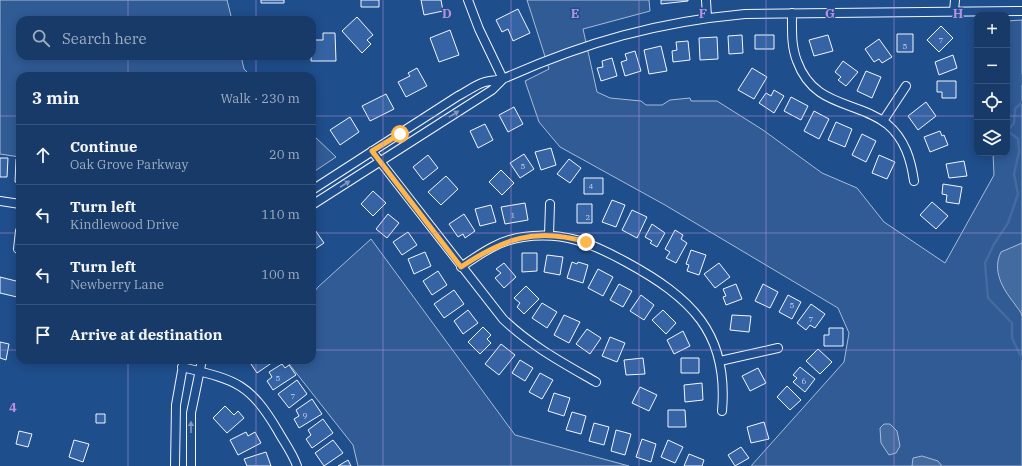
<!DOCTYPE html>
<meta charset="utf-8">
<style>
:root{--surface:#173a69;--page:#244571;--text:#f1f3f6;--muted:#9eadc0;--line:#36547d}
body{margin:0;font-family:"IBM Plex Serif",serif;background:var(--page);color:var(--text)}
.controls{position:absolute;right:12px;top:12px;display:grid;overflow:hidden;border-radius:8px;box-shadow:0 2px 10px #0003}
.controls button{width:36px;height:36px;display:grid;place-items:center;padding:0;border:0;border-bottom:1px solid var(--line);background:var(--surface);color:var(--text);font:20px sans-serif}
.stop{position:absolute;width:12px;height:12px;margin:-9px;border:3px solid #ffb74d;border-radius:50%;background:#fff}
.stop.end{background:#ffb74d;border-color:#fff;box-shadow:0 1px 4px #0008}
.list{margin:0;padding:0;list-style:none}
h2{display:flex;justify-content:space-between;align-items:center;height:52px;margin:0;padding:0 16px;font-size:17px}
h2 small{font-size:13px;font-weight:400;color:var(--muted)}
.list li{display:grid;grid-template-columns:26px 1fr auto;gap:12px;align-items:center;box-sizing:border-box;height:60px;padding:0 16px;border-top:1px solid var(--line)}
.list b{display:block;font-size:15px;white-space:nowrap}
.list p{margin:0;font-size:13px;white-space:nowrap;color:var(--muted)}
.list em{font-size:13px;font-style:normal;color:var(--muted)}
.icon{flex:none;width:22px;height:22px;fill:none;stroke:currentColor;stroke-width:2;stroke-linecap:round;stroke-linejoin:round}
.map{position:relative;flex:none;width:1022px;height:466px;overflow:hidden}
.search{position:absolute;background:var(--surface);box-shadow:0 2px 10px #0003;left:16px;top:16px;width:300px;height:44px;display:flex;align-items:center;gap:10px;box-sizing:border-box;padding:0 14px;border-radius:12px;color:var(--muted);font-size:15px}
.panel{position:absolute;background:var(--surface);box-shadow:0 2px 10px #0003;left:16px;top:72px;width:300px;height:292px;border-radius:12px}
.map>svg:first-child{display:block}
.green{fill:#305b95;stroke:#a8bbd7}
.water{fill:#446ba0;stroke:#a8bbd7}
.lines{fill:none;stroke-linecap:round;stroke-linejoin:round}
.stream{stroke:#446ba0;stroke-width:2.5}
.building{fill:#3563a3;stroke:#f2f6ff}
.street-casing{stroke:#f2f6ff;stroke-width:10}
.street{stroke:#1f4e8c;stroke-width:8}
.oneway{fill:#7e9ac0}
.route{stroke:#ffb74d;stroke-width:5}
.grid{fill:none;stroke:#b691df;stroke-width:1;stroke-opacity:0.55}
.labels{text-anchor:middle;dominant-baseline:central;stroke-width:3;stroke-linejoin:round;paint-order:stroke}
.number-label{font-size:8px;fill:#c3d1e8}
.grid-label{font-size:13px;text-anchor:middle;font-weight:bold;fill:#b691df;stroke:#1f4e8c;stroke-width:3;stroke-linejoin:round;paint-order:stroke}
</style>
<div class="map">
<svg width="1022" height="466" viewBox="0 0 1022 466">
<rect width="100%" height="100%" fill="#1f4e8c"/>
<!-- green -->
<path class="green" d="M0,0H227L232,20H20V56H241L244,69L251,76H20V157L0,154Z
M527,0H649L650,11L583,29L597,92L610,98L641,101L646,105H662L670,100L690,98L691,101H717L763,130L822,173L857,188L884,222L945,263L994,175L993,153H1007V21L1022,20V466H751L844,362L849,333L838,308L665,205L560,147L539,122L525,81L549,69Z
M312,134L336,157L312,173Z
M371,239L515,435L629,466H358L353,445L286,360H312V295L318,287Z"/>
<!-- water -->
<path class="water" d="M1022,243V316C1021,311 1017,308 1014,303C1002,288 992,270 1001,252Z
M884,424H890L897,431L900,446L896,453L889,455L881,443L880,428Z
M922,456L938,461L942,466H912L913,458Z"/>
<g class="lines">
<!-- stream -->
<path class="stream" d="M1022,75V84
M1022,102L1015,109L1014,123L1008,131L1018,139L1019,152L1014,174L1018,194L1008,223L994,244L985,263L988,298L1012,323V338L1022,359"/>
</g>
<!-- building -->
<path class="building" d="M261,0H284V3H261Z
M361,0H379V7H361Z
M421,0H441L443,11L424,15Z
M661,0H688V1L661,4Z
M518,9L530,33L513,41L508,29L502,32L496,20Z
M357,17L373,35L367,40L371,44L362,53L342,31Z
M941,26L953,38L939,52L927,40Z
M450,30L459,55L439,62L430,38Z
M323,33H335L336,61H311L312,40H323Z
M897,34H913V52H897Z
M742,35L743,53L729,54L728,36Z
M755,35H774V49H755Z
M828,35L833,51L814,56L809,40Z
M717,37L718,59L700,60L699,38Z
M879,39L892,57L882,63L879,59L874,62L865,49Z
M688,41L690,60L673,62L672,51L677,50L676,42Z
M661,46L667,71L649,74L644,50Z
M635,51L641,71L625,76L621,62L627,60L625,54Z
M953,55L957,68L939,75L935,62Z
M612,58L617,76L601,81L597,68L603,67L602,61Z
M843,61L858,72L846,86L838,80L841,77L835,72Z
M417,68L427,86L406,97L398,82L410,76L408,73Z
M752,68L767,77L754,99L738,90Z
M866,71L881,77L872,98L857,91Z
M937,81H956V98H942V92H937Z
M774,90L784,96L774,113L759,103L766,93L771,96Z
M386,94L394,109L370,121L362,106Z
M791,97L808,106L801,120L784,111Z
M926,102L936,116L918,130L908,116Z
M514,107L523,124L508,132L499,115Z
M814,111L829,119L819,139L804,131Z
M350,117L359,132L340,145L330,130Z
M836,122L852,129L845,147L828,140Z
M485,124L493,140L478,148L470,131Z
M940,131L942,136L944,135L948,145L930,152L924,137Z
M862,134L876,141L866,162L852,155Z
M551,148L556,165L541,170L535,152Z
M524,154L534,169L520,178L510,163Z
M428,155L438,168L423,180L413,167Z
M879,155L895,162L887,179L872,173Z
M0,158H8L7,177H0Z
M16,159H20V183L15,182Z
M569,159L581,168L570,183L557,174Z
M964,161L967,176L949,178L946,164Z
M501,170L514,183L502,195L489,182Z
M446,176L458,189L441,205L428,192Z
M584,178H603V194H584Z
M943,184L962,187L959,204L946,202L947,195L942,194Z
M373,191L386,203L373,216L361,204Z
M612,200L625,205L616,227L602,222Z
M932,202L948,216L936,229L920,215Z
M525,203L528,220L505,224L501,207Z
M577,204H592V223H577Z
M491,205L496,222L480,226L475,209Z
M632,210L647,217L637,238L622,230Z
M388,214L399,223L387,238L376,229Z
M464,214L475,231L465,238L463,234L458,237L449,224Z
M652,224L665,233L657,247L650,243L652,241L645,237Z
M315,230L324,243L312,251V232Z
M675,230L683,235L681,239L687,243L676,263L666,258L670,252L665,249Z
M408,232L417,245L402,255L393,242Z
M691,250L706,255L699,275L687,271L689,265L686,264Z
M425,252L431,266L414,274L408,259Z
M522,253H537V271L522,272Z
M547,255L563,257L560,275L544,272Z
M572,262L577,264L578,262L588,265L583,283L567,278Z
M504,263L516,277L504,288L495,278L501,273L496,269Z
M719,263L730,277L715,288L704,274Z
M598,269L613,277L603,296L588,288Z
M438,271L447,285L432,295L423,281Z
M0,277L20,282L17,297L0,293Z
M619,284L632,291L623,307L610,300Z
M736,284L742,299L726,305L723,297L726,296L723,289Z
M763,284L778,292L770,308L755,301Z
M526,286L539,299L524,314L517,307L520,303L514,298Z
M454,290L464,304L444,318L434,304Z
M641,295L654,305L644,320L630,311Z
M788,295L801,302L792,319L779,312Z
M542,303L557,312L547,328L532,318Z
M811,304L825,314L815,328L810,325L806,330L797,323Z
M468,310L478,323L463,334L454,321Z
M663,310L676,323L666,334L652,320Z
M564,315L580,322L569,343L554,335Z
M732,315L751,316L749,332L730,330Z
M483,327L491,335L487,339L491,343L480,354L468,342Z
M829,328H843V346H824V335H829Z
M587,329L601,338L590,354L576,344Z
M683,331L690,346L674,354L667,340Z
M610,337L625,343L617,362L602,356Z
M0,342L9,344L6,360L0,358Z
M501,344L515,355L499,375L485,364Z
M818,349L832,362L820,374L806,361Z
M643,358L645,374L626,375L624,360Z
M681,358H699V373H681Z
M256,360H276L257,373L251,364Z
M520,360L533,368L525,381L512,373Z
M282,364L285,368L289,365L296,375L273,390L267,381L272,377L269,372Z
M800,367L815,379L805,392L793,382L797,378L793,375Z
M758,368L766,383L750,391L742,376Z
M540,373L553,380L542,399L529,392Z
M297,380L307,394L289,408L278,394Z
M702,383L703,400L685,402L684,385Z
M787,386L801,400L790,410L777,397Z
M640,387L657,395L649,411L632,403Z
M554,393L570,398L564,416L548,411Z
M312,399L322,414L299,428L294,419L299,416L296,410Z
M225,406L234,415L238,411L244,418L227,433L213,418Z
M668,410H685L686,427H668Z
M572,412L586,416L581,434L566,430Z
M96,414H105V423H96Z
M323,419L333,433L312,448L306,439L311,435L308,430Z
M764,422L769,439L751,443L747,427Z
M594,423L609,427L604,445L589,441Z
M616,430L631,434L625,455L611,451Z
M19,431L32,434L28,447L16,444Z
M246,432L248,436L255,432L261,443L238,455L230,440Z
M642,439L656,444L651,462L636,457Z
M74,440L89,444L83,462L69,457Z
M333,440L343,453L324,466L315,453Z
M668,440L683,447L675,463L661,457Z
M741,447L749,458L735,466L728,455Z
M266,452L271,466H247L244,459Z
M689,454L704,460L702,466H684Z
M348,460L351,466H338Z"/>
<g class="lines">
<defs>
<path id="street" d="M468,0L479,29L503,79
M706,0L707,17
M954,11L955,0
M792,13C792,29 791,46 797,61C814,108 856,100 887,124C905,139 911,160 914,181
M883,121L906,86
M372,151L503,319C531,346 563,363 596,382
M312,190L458,96C466,92 474,86 482,83C489,80 498,81 505,78C586,42 657,22 745,14L1022,11
M0,201L20,204
M312,205L492,90L503,79
M549,235L550,204
M18,249L20,231
M461,267C480,254 499,240 523,237C564,231 591,243 626,262C690,297 729,332 722,411
M720,361L778,348
M182,367C235,380 249,382 278,431C284,442 293,454 297,466
M175,466L176,405L184,360
M191,466V413L202,360"/>
</defs>
<!-- street casing -->
<use href="#street" class="street-casing"/>
<!-- street -->
<use href="#street" class="street"/>
</g>
<!-- one-way arrows -->
<defs><path id="oneway-solid" d="M-6-.8H1V-3.2L6.5 0L1 3.2V.8H-6Z"/></defs>
<g class="oneway">
<use href="#oneway-solid" transform="translate(454 114) rotate(-32)"/>
<use href="#oneway-solid" transform="translate(345 184) rotate(-33)"/>
<use href="#oneway-solid" transform="translate(191 427) rotate(-90)"/>
</g>
<g class="lines">
<!-- route -->
<path class="route" d="M400,134L372,151L461,267C503,239 535,227 586,242"/>
</g>
<!-- grid -->
<path class="grid" d="M128,0V20M256,0V20M383,0V466M511,0V466M639,0V466M766,0V466M894,0V466M128,56V76M256,56V76M0,116H20M312,116H977M1007,116H1022M0,233H20M312,233H1022M0,350H20M312,350H1022M128,360V466M256,360V466"/>
<g class="labels">
<!-- number labels -->
<g class="number-label">
<text x="941" y="40">7</text>
<text x="905" y="46">5</text>
<text x="523" y="166">5</text>
<text x="591" y="186">4</text>
<text x="513" y="215">1</text>
<text x="588" y="217">2</text>
<text x="792" y="305">5</text>
<text x="811" y="319">7</text>
<text x="278" y="378">5</text>
<text x="804" y="381">6</text>
<text x="293" y="396">7</text>
<text x="305" y="415">9</text>
</g>
</g>
<g class="grid-label">
<text x="447" y="18">D</text>
<text x="575" y="18">E</text>
<text x="703" y="18">F</text>
<text x="830" y="18">G</text>
<text x="958" y="18">H</text>
<text x="13" y="412">4</text>
</g>
</svg>
<div class="controls">
<button>+</button>
<button>−</button>
<button><svg class="icon" aria-label="locate" viewBox="0 0 24 24"><circle cx="12" cy="12" r="6"/><path d="M12 2v4M12 18v4M2 12h4M18 12h4"/></svg></button>
<button><svg class="icon" aria-label="layers" viewBox="0 0 24 24"><path d="M12 4l9 5-9 5-9-5zM3 14l9 5 9-5"/></svg></button>
</div>
<div class="stop" style="left:400px;top:134px"></div>
<div class="stop end" style="left:586px;top:242px"></div>
<div class="search"><svg class="icon" aria-label="search" viewBox="0 0 24 24"><circle cx="10" cy="10" r="6"/><path d="M15 15l6 6"/></svg>Search here</div>
<section class="panel">
<h2>3 min<small>Walk · 230 m</small></h2>
<ul class="list">
<li><svg class="icon" aria-label="ahead" viewBox="0 0 24 24"><path d="M12 20V5M6 11l6-6 6 6"/></svg><div><b>Continue</b><p>Oak Grove Parkway</p></div><em>20 m</em></li>
<li><svg class="icon" aria-label="left" viewBox="0 0 24 24"><path d="M17 20v-9H6M10 6l-5 5 5 5"/></svg><div><b>Turn left</b><p>Kindlewood Drive</p></div><em>110 m</em></li>
<li><svg class="icon" aria-label="left" viewBox="0 0 24 24"><path d="M17 20v-9H6M10 6l-5 5 5 5"/></svg><div><b>Turn left</b><p>Newberry Lane</p></div><em>100 m</em></li>
<li><svg class="icon" aria-label="arrive" viewBox="0 0 24 24"><path d="M6 21V4h12l-3 4 3 4H6"/></svg><div><b>Arrive at destination</b></div></li>
</ul>
</section>
</div>
